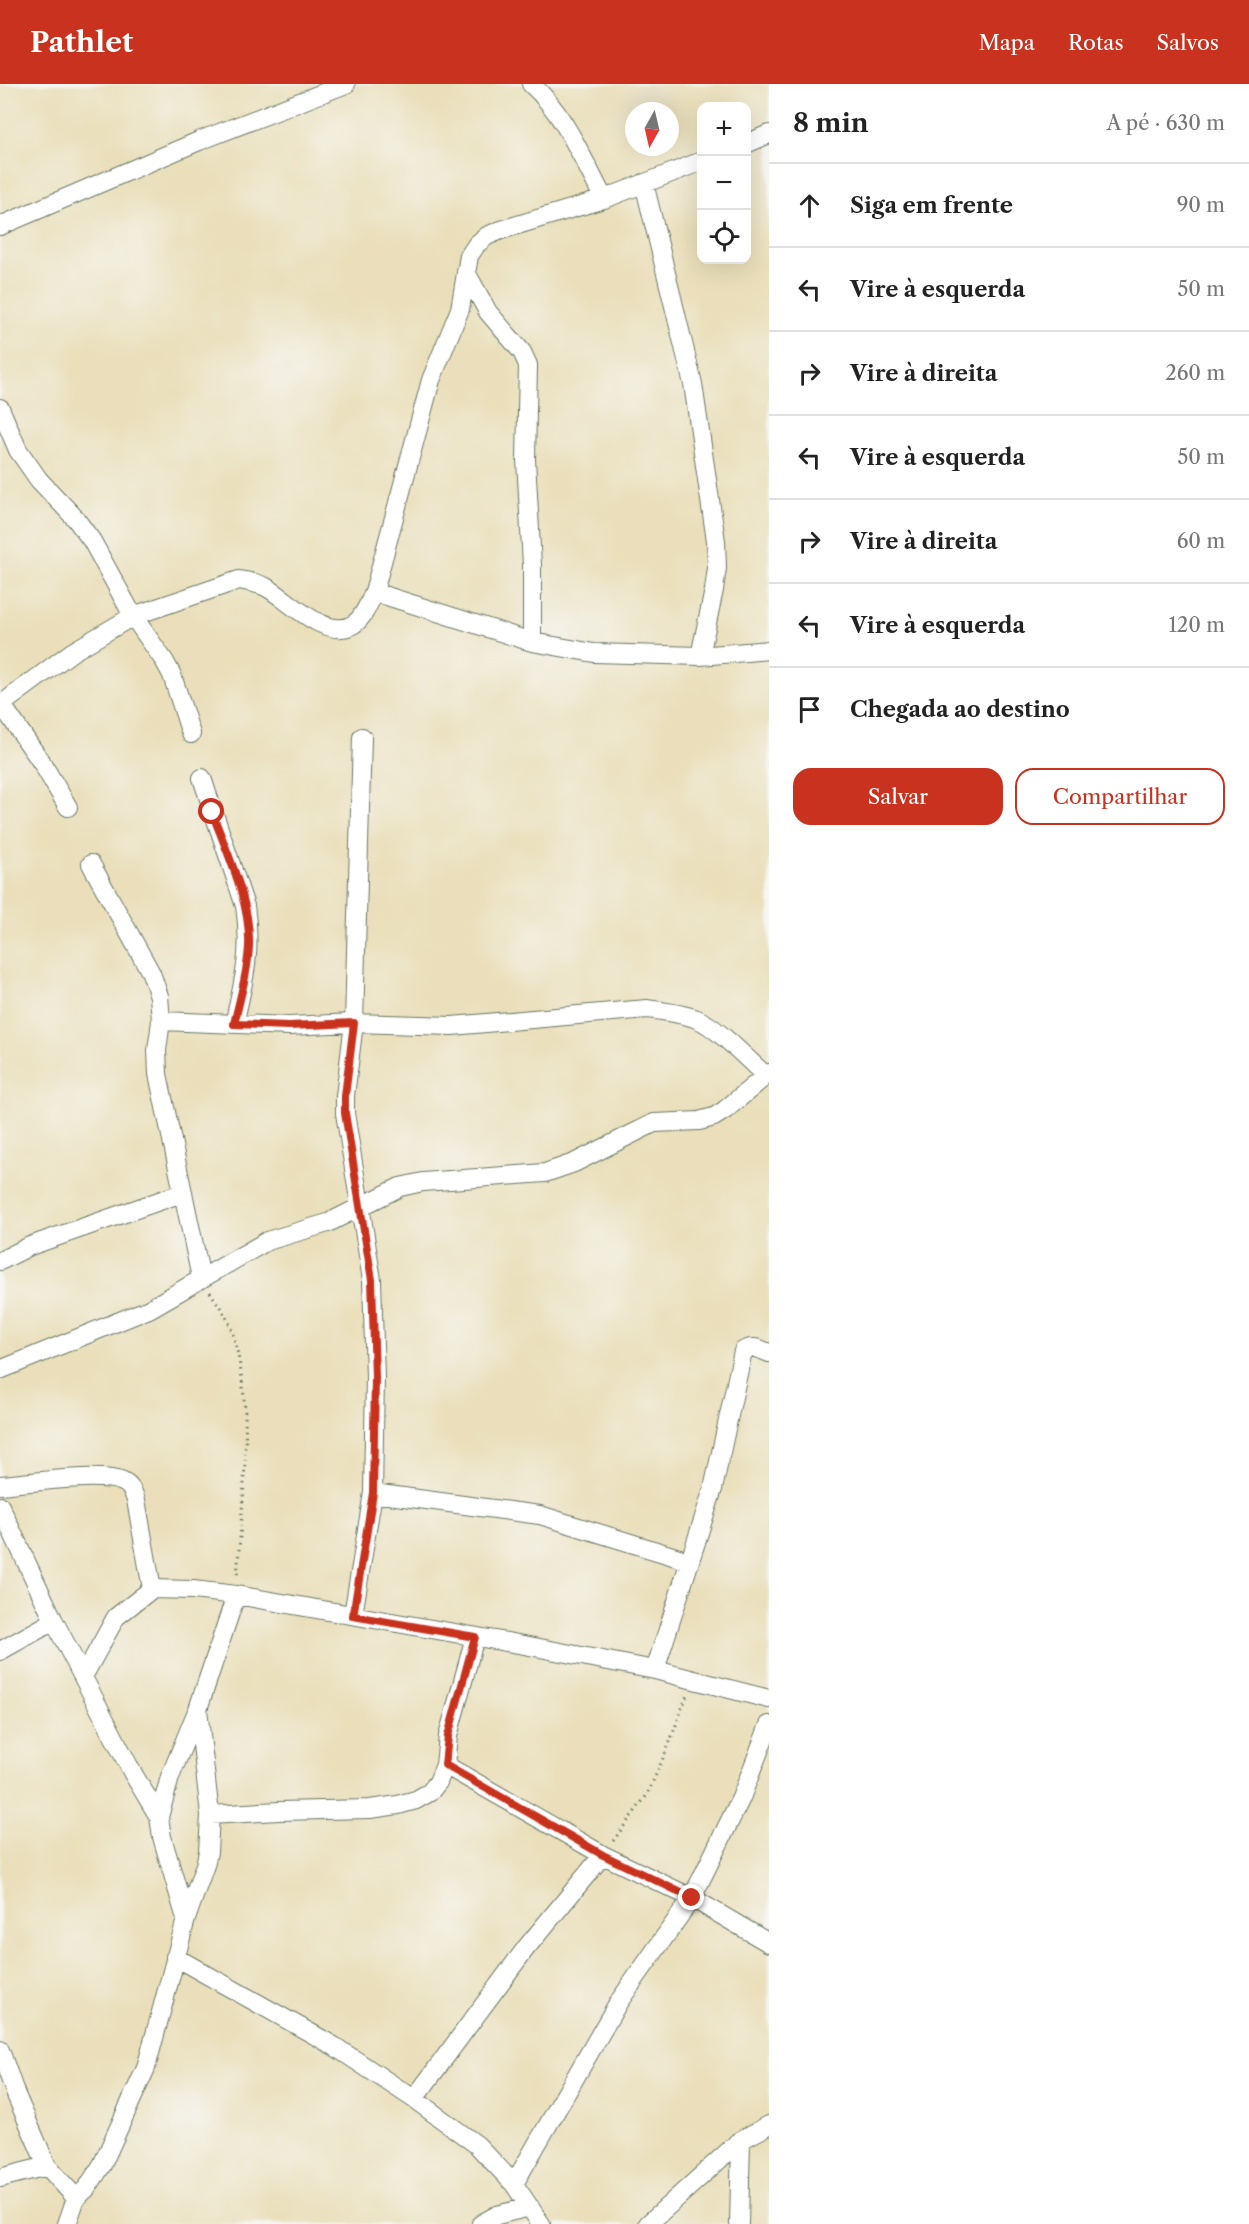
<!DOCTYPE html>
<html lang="pt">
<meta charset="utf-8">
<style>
:root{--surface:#fff;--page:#f6f6f6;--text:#222;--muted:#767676;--line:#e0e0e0;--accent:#c8321e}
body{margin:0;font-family:"Libre Caslon Text",serif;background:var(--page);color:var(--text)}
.controls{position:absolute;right:18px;top:18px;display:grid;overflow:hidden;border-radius:12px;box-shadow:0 6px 24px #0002}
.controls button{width:54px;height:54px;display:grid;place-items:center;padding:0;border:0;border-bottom:2px solid var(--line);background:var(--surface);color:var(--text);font:30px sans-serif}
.compass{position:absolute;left:625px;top:18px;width:54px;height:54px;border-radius:50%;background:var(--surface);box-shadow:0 6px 24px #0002;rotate:188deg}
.stop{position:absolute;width:18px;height:18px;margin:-14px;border:4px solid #c8321e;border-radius:50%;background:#fff}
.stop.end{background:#c8321e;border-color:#fff;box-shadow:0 2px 6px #0008}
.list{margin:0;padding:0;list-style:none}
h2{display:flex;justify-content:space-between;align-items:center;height:78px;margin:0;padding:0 24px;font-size:26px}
h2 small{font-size:20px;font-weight:400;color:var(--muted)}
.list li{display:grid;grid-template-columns:39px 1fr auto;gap:18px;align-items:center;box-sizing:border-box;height:84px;padding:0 24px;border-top:2px solid var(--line)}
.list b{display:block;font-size:22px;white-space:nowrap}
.list em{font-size:20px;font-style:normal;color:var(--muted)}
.actions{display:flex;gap:12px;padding:18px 24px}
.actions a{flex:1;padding:14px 0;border:2px solid var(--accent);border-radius:18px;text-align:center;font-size:21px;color:var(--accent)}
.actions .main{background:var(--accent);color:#fff}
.icon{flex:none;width:33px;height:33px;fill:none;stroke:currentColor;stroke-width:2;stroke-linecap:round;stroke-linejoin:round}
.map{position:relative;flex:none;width:769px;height:2140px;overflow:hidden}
header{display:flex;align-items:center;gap:36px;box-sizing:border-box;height:84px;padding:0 30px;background:var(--accent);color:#fff}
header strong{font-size:28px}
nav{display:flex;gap:33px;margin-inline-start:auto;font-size:21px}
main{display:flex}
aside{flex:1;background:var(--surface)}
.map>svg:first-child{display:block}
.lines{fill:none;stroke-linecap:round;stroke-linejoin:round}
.street-casing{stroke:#667663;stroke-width:20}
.path{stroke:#667663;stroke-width:3;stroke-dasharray:1.5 4.5;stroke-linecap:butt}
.street{stroke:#fff;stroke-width:18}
.route{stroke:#c8321e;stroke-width:8}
</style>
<header>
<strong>Pathlet</strong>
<nav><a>Mapa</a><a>Rotas</a><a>Salvos</a></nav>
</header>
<main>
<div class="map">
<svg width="769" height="2140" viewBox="0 0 769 2140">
<rect width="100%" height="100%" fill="#f6f6f2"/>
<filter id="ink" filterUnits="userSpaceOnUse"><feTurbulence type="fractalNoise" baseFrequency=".0167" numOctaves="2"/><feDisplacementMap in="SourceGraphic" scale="12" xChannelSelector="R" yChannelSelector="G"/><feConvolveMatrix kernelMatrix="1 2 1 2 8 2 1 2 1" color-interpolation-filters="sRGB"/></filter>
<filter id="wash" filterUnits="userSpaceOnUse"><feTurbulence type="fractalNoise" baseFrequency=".008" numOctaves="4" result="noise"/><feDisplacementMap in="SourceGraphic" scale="24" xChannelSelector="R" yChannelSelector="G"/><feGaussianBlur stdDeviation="1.35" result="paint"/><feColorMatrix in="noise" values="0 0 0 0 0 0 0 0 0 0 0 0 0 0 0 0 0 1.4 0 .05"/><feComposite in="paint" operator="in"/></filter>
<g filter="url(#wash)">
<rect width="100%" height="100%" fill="#eadfba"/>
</g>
<g filter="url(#ink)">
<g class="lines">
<defs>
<path id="street" d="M531,0C565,30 583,76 604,115
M746,60L769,50
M644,99L693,300L716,457L717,484L714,506L700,572
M0,142L199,57L346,0
M466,188L488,228L522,268L528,281L526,376L532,481V558
M0,324L18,366L39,396L75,434L92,457L133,532L165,578L172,591L191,650
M374,508L532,558L594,569L700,572L769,566
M0,618L42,679L68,723
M2,620L72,568L133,532L239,496C250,498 261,499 271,506C290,518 328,557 354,540C364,533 369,519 374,508L431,296L460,225L469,172L477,160L487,152L501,146L604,115L702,77
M202,694L245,822C252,867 244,897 234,940
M91,780L151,889L159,912L161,937L157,966L158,990L201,1194
M161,937L289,942L354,939L452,942L647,925C663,927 681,929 697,935C717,943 747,975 765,991
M0,1177L30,1162L182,1109
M0,1286L149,1225L267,1157L328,1139L400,1103L423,1098L545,1089L574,1079L654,1039L699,1037L714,1033L725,1026L769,989
M0,1401C27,1399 100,1388 123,1398C131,1402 133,1408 136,1416L152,1505L116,1533L83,1593
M373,1409L540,1431L689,1477
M0,1422L54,1537L132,1688L159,1733L162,1753L186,1835
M152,1505L193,1506L236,1511L524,1561L655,1586L769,1615
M353,1531L373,1409L375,1293L372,1196L345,1029V1012L354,939L362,653
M0,1567L54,1537
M655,1586L713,1405L743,1267C752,1261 760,1265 769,1269
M445,1681L603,1771L692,1814L769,1859
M210,1731L279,1727L370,1725L398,1721L416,1716L430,1708L438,1698L445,1681L448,1652L475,1553
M159,1733L170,1693L197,1627
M175,1873L334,1962L414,2015L477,2061L514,2100L541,2140
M0,1966L16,2011L47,2082L76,2114
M414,2015L526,1864L603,1771
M0,2094L47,2082
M514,2100L618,1919L692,1814L741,1714L769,1641
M67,2140L76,2114L87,2104L102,2081L146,1984L186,1835L205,1781L208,1768L210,1731L198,1625L236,1511
M481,2140L497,2131L530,2123
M648,2140L741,2056L769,2041
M739,2140L741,2056"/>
</defs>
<!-- street casing -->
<use href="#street" class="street-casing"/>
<!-- path -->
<path class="path" d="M210,1208C217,1219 227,1232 231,1244C256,1324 242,1412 237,1494
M613,1757L647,1711L668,1663L687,1611"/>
<!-- street -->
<use href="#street" class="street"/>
</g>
</g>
<g class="lines" filter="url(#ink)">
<!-- route -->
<path class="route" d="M212,728C227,769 251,818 249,862C248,888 240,914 234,940L289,942L354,939L345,1012V1029L372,1196L375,1293L373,1409L353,1532L475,1553L448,1652L445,1681L603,1771L692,1814"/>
</g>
</svg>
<div class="controls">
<button>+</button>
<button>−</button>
<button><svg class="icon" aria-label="locate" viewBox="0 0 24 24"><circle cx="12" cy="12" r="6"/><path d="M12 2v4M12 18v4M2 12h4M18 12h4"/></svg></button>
</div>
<svg class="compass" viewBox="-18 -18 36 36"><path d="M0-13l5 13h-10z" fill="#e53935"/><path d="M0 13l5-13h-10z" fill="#767676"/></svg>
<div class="stop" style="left:212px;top:728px"></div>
<div class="stop end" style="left:692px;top:1814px"></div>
</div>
<aside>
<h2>8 min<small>A pé · 630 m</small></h2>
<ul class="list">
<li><svg class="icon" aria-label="ahead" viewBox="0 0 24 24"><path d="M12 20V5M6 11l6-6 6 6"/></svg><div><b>Siga em frente</b></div><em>90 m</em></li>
<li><svg class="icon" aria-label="left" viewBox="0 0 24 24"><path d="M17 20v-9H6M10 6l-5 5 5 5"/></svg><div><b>Vire à esquerda</b></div><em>50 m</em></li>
<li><svg class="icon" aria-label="right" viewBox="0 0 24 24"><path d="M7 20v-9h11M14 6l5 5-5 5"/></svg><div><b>Vire à direita</b></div><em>260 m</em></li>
<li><svg class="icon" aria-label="left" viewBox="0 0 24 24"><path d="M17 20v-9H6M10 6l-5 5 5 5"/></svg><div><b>Vire à esquerda</b></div><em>50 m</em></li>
<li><svg class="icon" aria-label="right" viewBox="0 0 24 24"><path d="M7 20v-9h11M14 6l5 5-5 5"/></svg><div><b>Vire à direita</b></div><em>60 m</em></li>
<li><svg class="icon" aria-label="left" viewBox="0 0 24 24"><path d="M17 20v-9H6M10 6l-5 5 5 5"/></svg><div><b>Vire à esquerda</b></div><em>120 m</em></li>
<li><svg class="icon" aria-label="arrive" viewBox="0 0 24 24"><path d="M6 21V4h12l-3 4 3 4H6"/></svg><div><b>Chegada ao destino</b></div></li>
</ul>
<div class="actions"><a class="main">Salvar</a><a>Compartilhar</a></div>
</aside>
</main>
